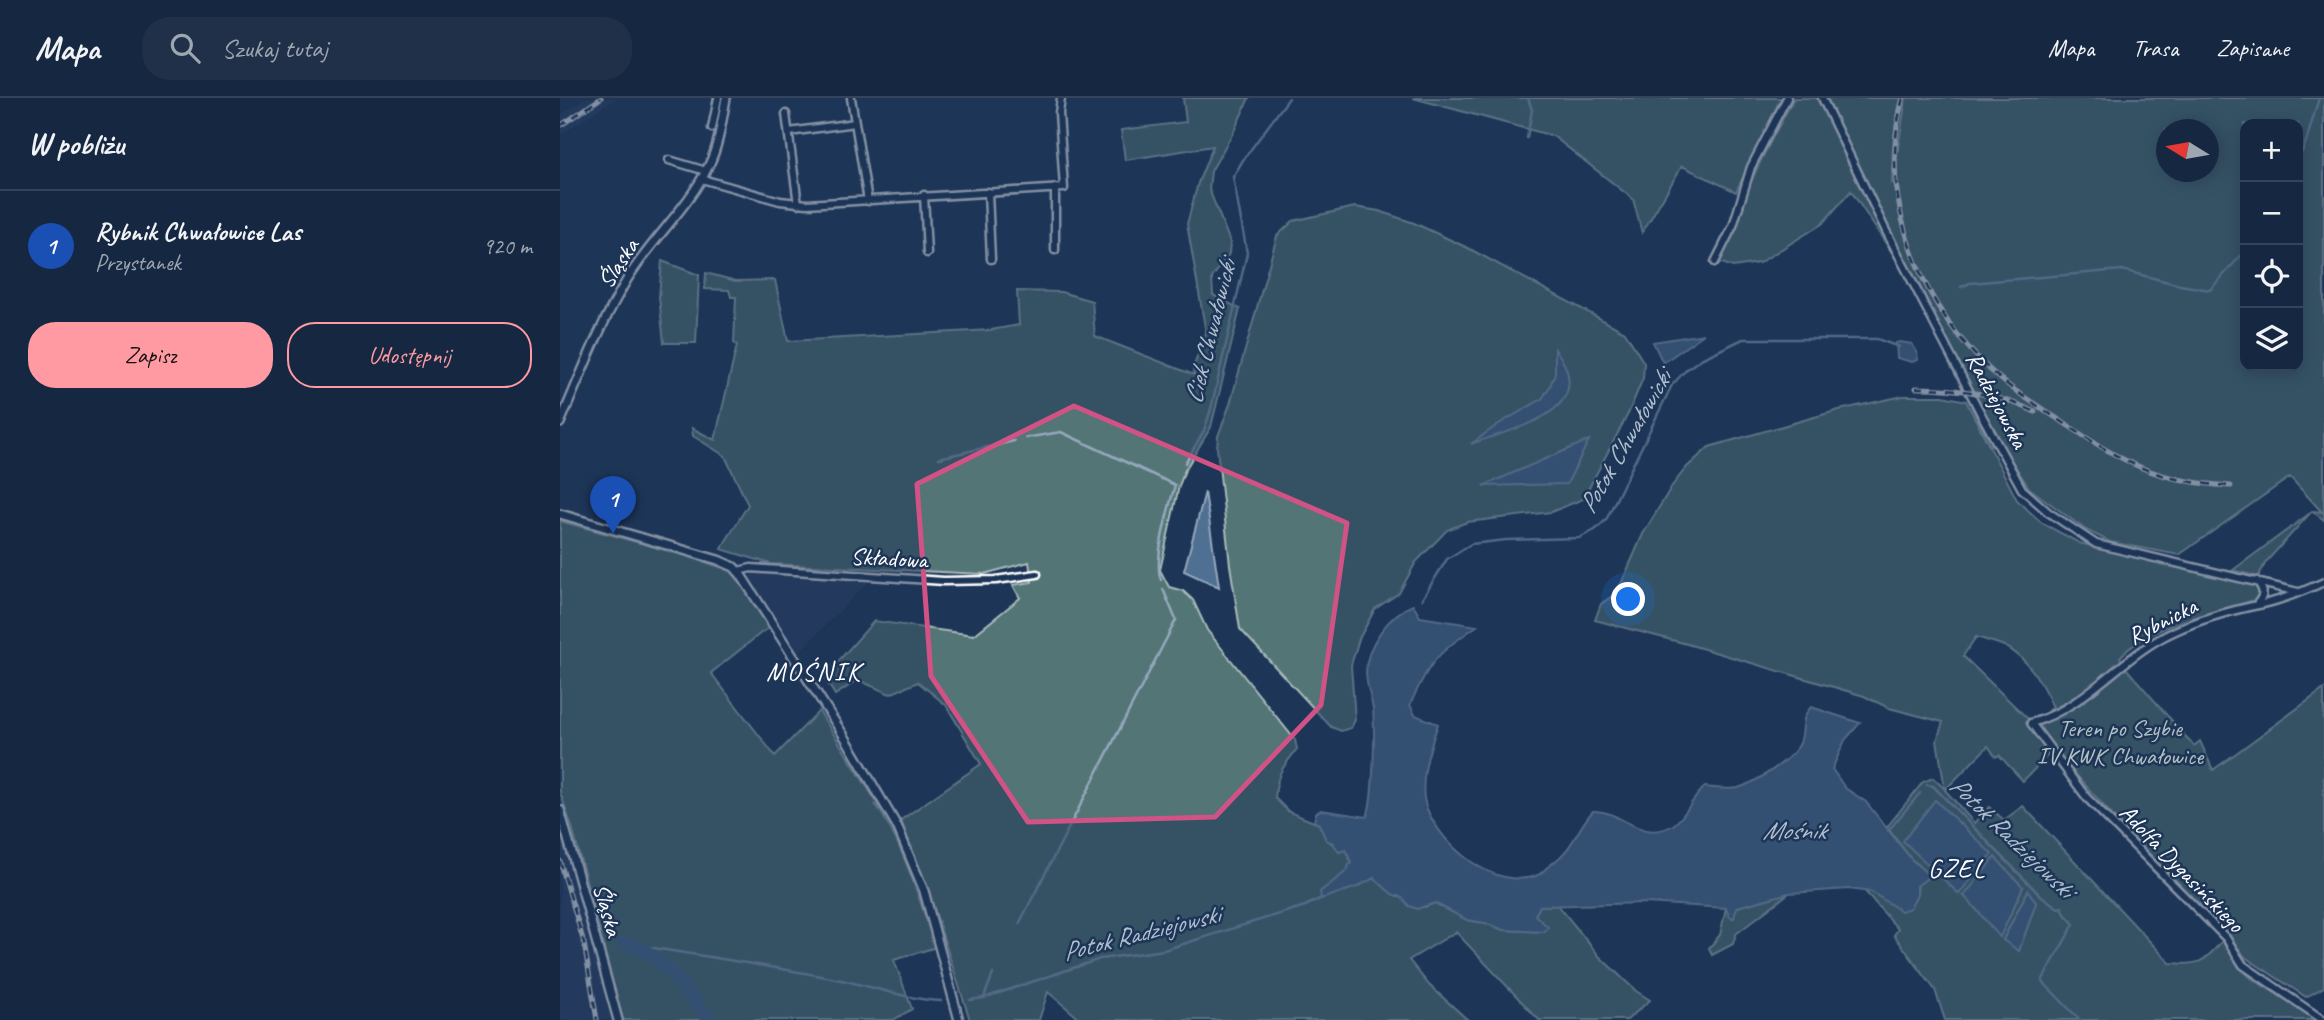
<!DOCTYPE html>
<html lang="pl">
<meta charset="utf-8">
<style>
:root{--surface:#162841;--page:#1f3048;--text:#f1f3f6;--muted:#9ea6b1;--line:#35445a;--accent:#ff9aa2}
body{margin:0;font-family:Caveat,sans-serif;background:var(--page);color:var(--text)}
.controls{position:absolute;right:21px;top:21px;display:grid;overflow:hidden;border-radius:14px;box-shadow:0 4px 18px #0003}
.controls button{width:63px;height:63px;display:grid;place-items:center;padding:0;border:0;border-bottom:2px solid var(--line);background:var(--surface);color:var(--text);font:35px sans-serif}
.compass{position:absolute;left:1596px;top:21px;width:63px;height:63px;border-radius:50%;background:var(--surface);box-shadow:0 4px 18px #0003;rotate:281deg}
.you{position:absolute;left:1069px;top:502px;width:24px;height:24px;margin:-18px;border:5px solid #fff;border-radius:50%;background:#1a73e8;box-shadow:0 0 0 10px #1a73e833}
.badge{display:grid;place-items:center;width:46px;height:46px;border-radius:50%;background:var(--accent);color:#fff;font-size:23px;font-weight:700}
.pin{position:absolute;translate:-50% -58px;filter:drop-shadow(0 2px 4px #0008)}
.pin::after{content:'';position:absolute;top:37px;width:24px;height:21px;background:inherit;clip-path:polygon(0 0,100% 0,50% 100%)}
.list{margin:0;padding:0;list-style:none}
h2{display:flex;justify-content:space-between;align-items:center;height:91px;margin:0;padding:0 28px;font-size:30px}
h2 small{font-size:23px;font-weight:400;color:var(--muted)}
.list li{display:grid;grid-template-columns:46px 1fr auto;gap:21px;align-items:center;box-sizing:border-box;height:112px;padding:0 28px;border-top:2px solid var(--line)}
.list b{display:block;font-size:26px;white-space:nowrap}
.list p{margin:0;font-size:23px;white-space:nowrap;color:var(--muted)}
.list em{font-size:23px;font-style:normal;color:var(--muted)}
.actions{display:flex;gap:14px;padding:21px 28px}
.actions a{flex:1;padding:16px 0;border:2px solid var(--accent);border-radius:28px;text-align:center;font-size:24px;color:var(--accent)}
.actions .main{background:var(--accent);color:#111}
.icon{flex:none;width:38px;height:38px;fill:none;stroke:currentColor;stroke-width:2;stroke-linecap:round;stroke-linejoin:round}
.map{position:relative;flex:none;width:1764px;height:922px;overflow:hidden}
header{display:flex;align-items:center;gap:42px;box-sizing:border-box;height:98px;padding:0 35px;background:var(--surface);border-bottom:2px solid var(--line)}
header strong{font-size:33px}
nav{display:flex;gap:38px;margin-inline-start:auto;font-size:24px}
.search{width:490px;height:63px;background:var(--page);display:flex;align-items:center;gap:18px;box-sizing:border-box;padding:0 24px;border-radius:28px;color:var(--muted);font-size:26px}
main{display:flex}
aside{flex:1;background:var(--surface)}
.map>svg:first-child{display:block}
.built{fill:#2c4266}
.green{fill:#537576;stroke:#a9baba;stroke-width:2;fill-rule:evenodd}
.water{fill:#4f7092;stroke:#95a9be;stroke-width:2}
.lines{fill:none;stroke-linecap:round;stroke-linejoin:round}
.stream{stroke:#95a9be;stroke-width:2.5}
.river{stroke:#4f7092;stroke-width:14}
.minor-casing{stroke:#fff;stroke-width:11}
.tertiary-casing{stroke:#fff;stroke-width:12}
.minor{stroke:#1d3557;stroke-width:6}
.tertiary{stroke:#1d3557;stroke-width:7}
.rail-casing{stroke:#fff;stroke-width:5}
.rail{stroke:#1d3557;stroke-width:2.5;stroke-dasharray:8;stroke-linecap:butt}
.marked{fill:none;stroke:#d15284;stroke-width:5;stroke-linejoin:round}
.labels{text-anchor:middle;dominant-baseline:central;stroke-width:5;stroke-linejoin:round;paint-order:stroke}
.street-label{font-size:24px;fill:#fff;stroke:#1d3557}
.park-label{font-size:24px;fill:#b2c1c1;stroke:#1d3557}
.water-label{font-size:26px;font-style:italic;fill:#b0bfce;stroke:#1d3557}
.neighbourhood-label{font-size:26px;letter-spacing:2px;fill:#fff;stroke:#1d3557}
</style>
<header>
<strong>Mapa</strong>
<div class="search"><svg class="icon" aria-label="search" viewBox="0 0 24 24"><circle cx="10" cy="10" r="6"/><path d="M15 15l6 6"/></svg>Szukaj tutaj</div>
<nav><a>Mapa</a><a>Trasa</a><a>Zapisane</a></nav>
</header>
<main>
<aside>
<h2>W pobliżu<small></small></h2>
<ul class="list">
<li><span class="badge" style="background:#1a4fb4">1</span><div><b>Rybnik Chwałowice Las</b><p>Przystanek</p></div><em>920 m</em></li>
</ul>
<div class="actions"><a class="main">Zapisz</a><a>Udostępnij</a></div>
</aside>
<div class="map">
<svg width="1764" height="922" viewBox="0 0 1764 922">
<rect width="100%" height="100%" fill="#1d3557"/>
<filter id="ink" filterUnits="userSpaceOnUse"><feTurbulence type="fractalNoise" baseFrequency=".0143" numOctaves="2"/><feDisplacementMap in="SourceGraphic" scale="14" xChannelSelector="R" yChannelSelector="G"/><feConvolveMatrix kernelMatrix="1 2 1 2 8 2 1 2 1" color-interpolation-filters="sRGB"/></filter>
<g filter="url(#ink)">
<!-- built -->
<path class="built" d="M25,0H56L0,37V18Z
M193,475L226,477L309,483L238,555L190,479Z
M0,726L23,810L51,922H0Z"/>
<!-- green -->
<path class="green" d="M623,0H689L674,33L651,73L649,91L670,144L669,156L652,180L653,197L680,211L651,329L625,372L619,388L600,472L609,489L623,493L633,502L647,532L735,642L737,651C722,670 717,675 715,700L729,714L759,726C765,740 770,748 786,752L792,765L787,773L760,794L814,780L832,796L843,800L849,808L865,809L875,805L907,822L925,825L944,832L984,834L975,817L980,808L998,807L1039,858L1076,893L1090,902L1067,922H979L896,834L849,862L869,887L908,922H521L488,894L479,922H410L375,814L341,722L421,666L386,607L358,584L330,596L298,582L275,597L264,579L314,523L414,537L460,500L453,487L472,484L469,464L424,476L211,466L161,451L188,407L165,358L133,338L132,330L155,342L177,247L174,245L176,199H171L169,192L145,191L146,175L176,183L215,182L228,243L431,232L459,227L457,193L501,194L532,203L535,238L634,277L633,270L646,235L627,126L638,85L653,48L565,62L561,32L626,24Z
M853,0H1221L1176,94L1122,68L1082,135L1073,101L993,38Z
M1234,0H1341C1333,29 1332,55 1332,85L1337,87V56L1346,0H1764V422L1752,413L1706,464L1698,479L1673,472L1753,413L1762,414L1730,379L1619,457L1550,444L1526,432L1469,390L1445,352L1429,346L1398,279L1338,164L1291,93L1262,126L1199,165L1173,169L1159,164C1172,142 1178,117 1187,93C1200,61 1218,30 1234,0ZM1685,26H1738V268H1685ZM1606,32H1648V74H1606Z
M795,109L819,113L854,125L908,150L1065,234L1084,265L1083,280L1069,314L1023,401L991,414L907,424L887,432L856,464L839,495L815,511L799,541L791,567L795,622L791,630L781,633L771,629L680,531L670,467L657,350L658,338L670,306L717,138L733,123Z
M102,163L139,177L136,245H104L99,199Z
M1343,298H1383L1406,303L1457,402L1482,425L1519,445L1694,486L1699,494L1695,502C1652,515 1591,526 1560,559L1565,569L1634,648L1640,643L1653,672L1764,591V889L1746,899L1685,859L1674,844L1561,727L1493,651L1477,627L1469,621V628L1489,656L1463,683L1439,657L1436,659L1428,648L1385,692L1414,725L1429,709L1444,722L1463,708L1610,865C1639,867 1643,866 1662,843L1678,867L1691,880L1758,922H1385L1375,892L1334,837L1338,831L1303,791L1311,794L1357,797L1359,767L1352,762L1327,729L1363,684L1373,680L1385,691L1377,642L1383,624L1329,610L1304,598L1127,546L1035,522L1041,506L1052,498L1062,484L1083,436L1112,388L1126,370L1149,349L1279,312ZM1416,539C1425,542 1435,544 1444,548C1468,559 1482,586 1493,609L1484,617L1468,621L1403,558ZM1463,789L1440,838C1427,826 1418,811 1404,798ZM1468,793L1476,805L1459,852L1443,842Z
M0,423L124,457L172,473L213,528L201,535L151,575L215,658L259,613L321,711L315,706C343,743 360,805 376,849L334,862L352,911L333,922H63L12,729L0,694Z
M1229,795L1176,836L1173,846L1152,857L1149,850L1160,837L1166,810L1170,819L1173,820L1177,809Z"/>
<!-- water -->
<path class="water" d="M1144,236L1103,265L1093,244Z
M1340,244L1352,246L1357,254L1358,262L1352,264L1337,260L1336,245Z
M995,251C1043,314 954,330 911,346L937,327L982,301L990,288L995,275Z
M1029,342L1007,386L923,388Z
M645,394L659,489L624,473Z
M853,507L860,519L917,528C878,554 869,564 850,607L855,617L878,626C870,649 857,687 867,711C882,748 935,794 978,777C982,775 986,770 990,767C1014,751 1015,733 1033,713C1060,711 1081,746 1113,727C1126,719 1132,699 1145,689C1156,690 1168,692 1178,690C1195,685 1233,661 1240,645C1245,631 1240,620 1251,609L1300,625L1285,642L1272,671L1285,690L1306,704L1352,762L1370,778L1357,788V797L1350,810L1341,813L1311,794L1289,791L1229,795L1177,809L1174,820L1170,819L1166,810L1085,805L980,808L975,817L988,829L984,834L944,832L925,825L907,822L875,805L857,811L849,808L843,800L832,796L814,780L797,789L761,801L760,794L787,773L789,767L791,765L786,752L779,754L773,745L766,742L759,726L754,723L756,715L761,712L807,719C814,700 815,633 813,611C811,599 806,587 806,574C806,548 829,516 853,507Z
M1375,702L1432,756L1399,796L1343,743Z
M1435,759L1463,789L1440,839C1427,826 1418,811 1404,798Z
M1468,792L1476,805L1459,853L1443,842Z"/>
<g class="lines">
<!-- stream -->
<path class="stream" d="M967,40L972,12L968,0
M1738,62L1745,47L1759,0
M1401,189L1410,185L1562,172L1620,187L1650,192L1685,153
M465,340L501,334L615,387C609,410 593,462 601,482
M379,360L454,343
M625,365L644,333L651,311L687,155L673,79L683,62L729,0
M862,501L887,461L911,446L946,442L1019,440L1035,432L1046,422L1112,287L1127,271L1141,261L1183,241H1317L1339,249
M1367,687L1373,688L1479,796L1498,810L1502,809L1505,816L1514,826L1482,883L1520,922
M1328,733L1360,695
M459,826L616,522L603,491
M67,846C138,857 210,868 281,882C314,889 346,901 381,903
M424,899L433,876
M410,902L424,900L540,861L604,852L745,808L762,800"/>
<!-- river -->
<path class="river" d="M64,845C104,855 125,892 150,922"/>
<defs>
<path id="minor" d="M291,0L308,103
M1262,0L1326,133L1420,314L1462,391L1488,414L1536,446L1738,494
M226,16L238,106
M152,30L158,0
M229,34L295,25
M109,62L146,73
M142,81L220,103L247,106L504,90L499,15L501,0
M428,94L431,161
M364,97L367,155
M495,152V90
M1155,164L1173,128L1191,69L1227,0
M178,473L191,470L384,483L436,482L477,476
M1697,506C1705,497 1704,492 1697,483
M1763,922L1683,867L1666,840L1527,700L1471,625C1527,609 1560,559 1611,535C1640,521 1672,512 1703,506C1724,502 1745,492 1764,484"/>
<path id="tertiary" d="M0,325C21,276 40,226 68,180C92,141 129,109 149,67C159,47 162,22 166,0
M0,416L158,462L174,469L181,477L286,641L337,728L364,793L399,922
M0,712L58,922"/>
</defs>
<!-- minor casing -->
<use href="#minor" class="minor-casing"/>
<!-- tertiary casing -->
<use href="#tertiary" class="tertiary-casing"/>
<!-- minor -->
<use href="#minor" class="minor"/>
<!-- tertiary -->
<use href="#tertiary" class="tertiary"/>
<defs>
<path id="rail" d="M1343,0C1318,93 1354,195 1421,263C1444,287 1473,305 1501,323C1563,364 1595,384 1671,388
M0,28L41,0
M1356,290C1396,290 1439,296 1475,314
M0,763L24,845L37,922"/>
</defs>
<!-- rail casing -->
<use href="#rail" class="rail-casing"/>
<!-- rail -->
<use href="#rail" class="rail"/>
</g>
</g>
<!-- marked area -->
<path d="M0 0H1764V922H0ZM514,308L787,425L761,607L655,719L468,724L371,578L357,386Z" fill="#1d3557" fill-opacity=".55" fill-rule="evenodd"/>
<path class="marked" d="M514,308L787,425L761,607L655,719L468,724L371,578L357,386Z"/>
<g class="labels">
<!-- street labels -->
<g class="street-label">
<text transform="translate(58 165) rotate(-56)">Śląska</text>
<text transform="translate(1437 302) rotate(62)">Radziejowska</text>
<text transform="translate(329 460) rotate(3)">Składowa</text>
<text transform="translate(1602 523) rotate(-27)">Rybnicka</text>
<text transform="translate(1622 770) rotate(46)">Adolfa Dygasińskiego</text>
<text transform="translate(48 812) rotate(75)">Śląska</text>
</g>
<!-- park labels -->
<g class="park-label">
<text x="1560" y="630">Teren po Szybie<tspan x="1560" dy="28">IV KWK Chwałowice</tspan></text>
</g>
<!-- water labels -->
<g class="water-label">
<text transform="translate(650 234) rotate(-76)">Ciek Chwałowicki</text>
<text transform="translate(1065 344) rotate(-60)">Potok Chwałowicki</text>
<text x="1234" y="732">Mośnik</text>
<text transform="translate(1452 739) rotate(44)">Potok Radziejowski</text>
<text transform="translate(581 835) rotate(-14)">Potok Radziejowski</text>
</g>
<!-- neighbourhood labels -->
<g class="neighbourhood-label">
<text x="254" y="573">MOŚNIK</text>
<text x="1397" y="770">GZEL</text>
</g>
</g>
</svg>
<div class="controls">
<button>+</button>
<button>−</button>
<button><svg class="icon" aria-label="locate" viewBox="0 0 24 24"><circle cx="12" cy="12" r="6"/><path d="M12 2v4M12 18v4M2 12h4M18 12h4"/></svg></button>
<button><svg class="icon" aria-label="layers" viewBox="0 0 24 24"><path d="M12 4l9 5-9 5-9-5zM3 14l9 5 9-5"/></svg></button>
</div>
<svg class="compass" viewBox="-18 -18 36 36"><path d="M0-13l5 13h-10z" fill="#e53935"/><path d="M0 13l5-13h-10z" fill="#9ea6b1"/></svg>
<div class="you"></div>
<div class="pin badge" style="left:53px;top:436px;background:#1a4fb4">1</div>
</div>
</main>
